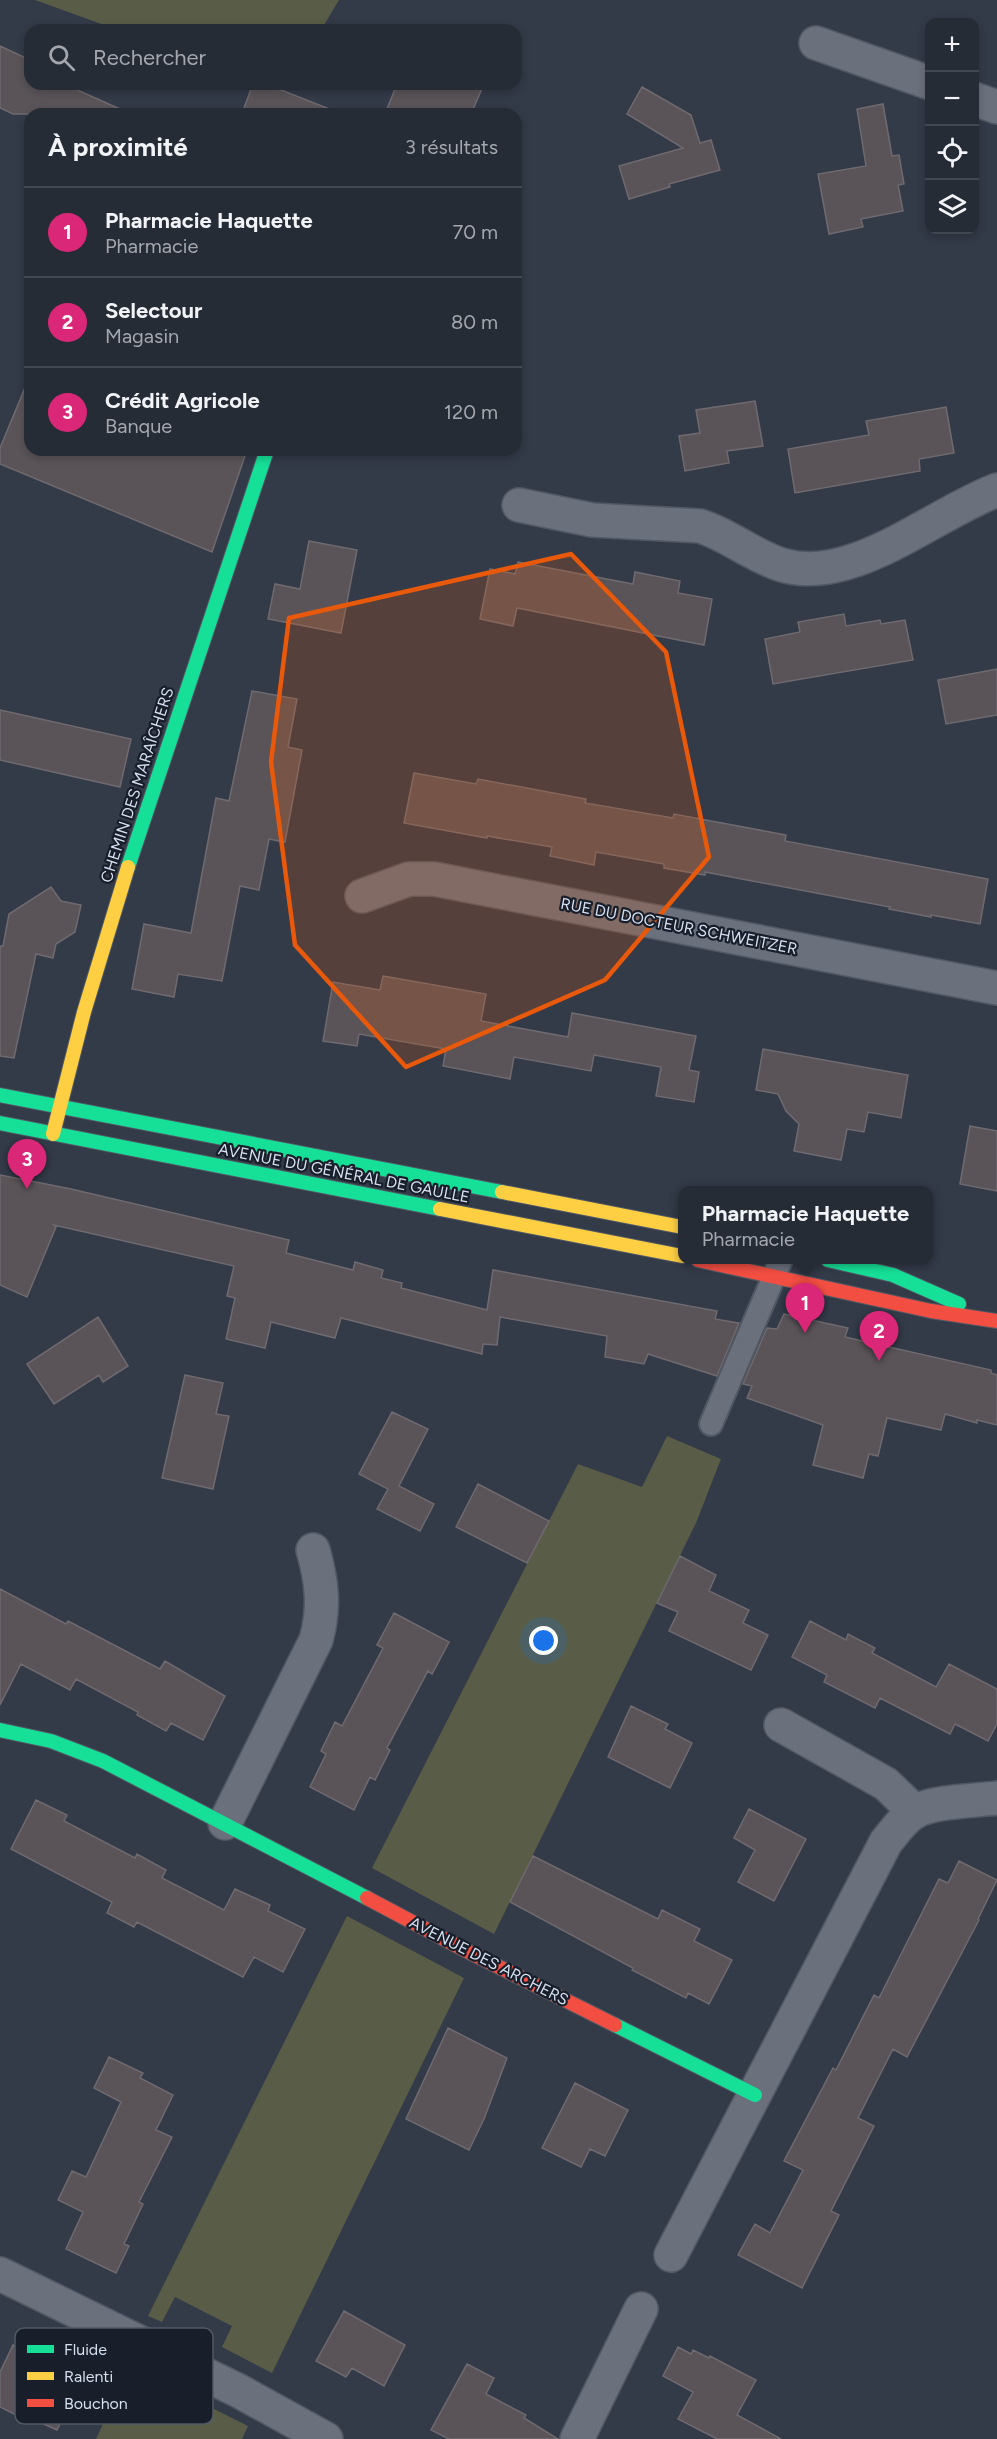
<!DOCTYPE html>
<html lang="fr">
<meta charset="utf-8">
<style>
:root{--surface:#262c36;--page:#2e343e;--text:#f1f3f6;--muted:#a4a7ad;--line:#424851;--accent:#db2777}
body{margin:0;font-family:Figtree,sans-serif;background:var(--page);color:var(--text)}
.controls{position:absolute;right:18px;top:18px;display:grid;overflow:hidden;border-radius:12px;box-shadow:0 3px 9px #0003}
.controls button{width:54px;height:54px;display:grid;place-items:center;padding:0;border:0;border-bottom:2px solid var(--line);background:var(--surface);color:var(--text);font:30px sans-serif}
.you{position:absolute;left:544px;top:1641px;width:21px;height:21px;margin:-15px;border:4px solid #fff;border-radius:50%;background:#1a73e8;box-shadow:0 0 0 9px #1a73e833}
.badge{display:grid;place-items:center;width:39px;height:39px;border-radius:50%;background:var(--accent);color:#fff;font-size:20px;font-weight:700}
.pin{position:absolute;translate:-50% -50px;filter:drop-shadow(0 2px 3px #0008)}
.pin::after{content:'';position:absolute;top:32px;width:21px;height:18px;background:inherit;clip-path:polygon(0 0,100% 0,50% 100%)}
.popup{position:absolute;left:678px;top:1186px;width:255px;height:78px;box-sizing:border-box;display:grid;place-content:center;border-radius:12px;background:var(--surface);filter:drop-shadow(0 2px 4px #0005);font-size:20px;white-space:nowrap;color:var(--muted)}
.popup b{font-size:22px;color:var(--text)}
.popup::after{content:'';position:absolute;left:50%;top:100%;margin-left:-12px;border:12px solid transparent;border-top-color:var(--surface)}
.list{margin:0;padding:0;list-style:none}
h2{display:flex;justify-content:space-between;align-items:center;height:78px;margin:0;padding:0 24px;font-size:26px}
h2 small{font-size:20px;font-weight:400;color:var(--muted)}
.list li{display:grid;grid-template-columns:39px 1fr auto;gap:18px;align-items:center;box-sizing:border-box;height:90px;padding:0 24px;border-top:2px solid var(--line)}
.list b{display:block;font-size:22px;white-space:nowrap}
.list p{margin:0;font-size:20px;white-space:nowrap;color:var(--muted)}
.list em{font-size:20px;font-style:normal;color:var(--muted)}
.icon{flex:none;width:33px;height:33px;fill:none;stroke:currentColor;stroke-width:2;stroke-linecap:round;stroke-linejoin:round}
.map{position:relative;flex:none;width:997px;height:2439px;overflow:hidden}
.search{position:absolute;background:var(--surface);box-shadow:0 3px 9px #0003;left:24px;top:24px;width:498px;height:66px;display:flex;align-items:center;gap:15px;box-sizing:border-box;padding:0 21px;border-radius:18px;color:var(--muted);font-size:22px}
.panel{position:absolute;background:var(--surface);box-shadow:0 3px 9px #0003;left:24px;top:108px;width:498px;height:348px;border-radius:18px}
.map>svg:first-child{display:block}
.green{fill:#595d47}
.building{fill:#5a5458;stroke:#6f6a6f;stroke-width:1.5}
.lines{fill:none;stroke-linecap:round;stroke-linejoin:round}
.lane-casing{stroke:#515864;stroke-width:26}
.street-casing{stroke:#515864;stroke-width:36}
.fast-casing{stroke:#515864;stroke-width:16}
.slow-casing{stroke:#515864;stroke-width:16}
.jam-casing{stroke:#515864;stroke-width:16}
.lane{stroke:#6a707c;stroke-width:22}
.street{stroke:#6a707c;stroke-width:33}
.fast{stroke:#16e098;stroke-width:14}
.slow{stroke:#ffcf43;stroke-width:14}
.jam{stroke:#f24e42;stroke-width:14}
.marked{fill:#e8590c;fill-opacity:0.2;stroke:#e8590c;stroke-width:4.5;stroke-linejoin:round}
.labels{text-anchor:middle;dominant-baseline:central;stroke-width:4.5;stroke-linejoin:round;paint-order:stroke}
.street-label{font-size:16px;fill:#d6dff0;stroke:#181f2a}
.key{fill:#181f2a;stroke:#515965;stroke-width:1.5}
.key-label{font-size:16px;fill:#d6dff0}
</style>
<div class="map">
<svg width="997" height="2439" viewBox="0 0 997 2439">
<rect width="100%" height="100%" fill="#333a48"/>
<!-- green -->
<path class="green" d="M35,0H339L321,30H118Z
M667,1436L721,1459L696,1523L494,1934L372,1868L578,1464L642,1487Z
M347,1916L464,1978L272,2373L222,2347L232,2326L175,2297L162,2322L148,2316Z
M129,2368L142,2375L134,2394L188,2420L198,2401L248,2426L242,2439H96Z"/>
<!-- building -->
<path class="building" d="M0,46L30,60V84H64L131,114H13L0,108Z
M253,84H266L337,112V114H261L244,108Z
M397,84H484L471,114H385Z
M642,87L691,115L700,143L711,140L720,170L669,184L670,187L629,199L619,166L683,148L627,114Z
M883,104L892,156L899,155L904,184L898,185L903,211L861,219L863,227L829,234L818,174L866,166L857,109Z
M29,378L30,450H247L212,552L0,464V448Z
M755,401L763,446L727,451L729,463L685,471L679,436L700,433L696,410Z
M946,407L954,453L919,459L920,471L795,493L788,449L869,435L866,421Z
M309,541L357,550L341,633L268,619L275,584L300,589Z
M518,562L633,584L635,572L680,581L678,593L712,599L704,645L517,608L513,626L480,619L490,569L515,574Z
M844,614L846,626L880,620L881,624L905,620L913,660L773,684L765,639L800,632L798,622Z
M997,669V715L946,724L938,680Z
M252,691L297,699L288,747L302,750L285,842L269,839L259,890L240,886L222,981L178,974L174,997L132,989L144,924L191,933L216,798L229,801Z
M0,710L131,739L120,787L0,760Z
M414,773L476,784L478,779L586,799L585,803L673,818L674,814L786,835L785,841L988,879L980,924L931,915V917L889,909L890,907L705,872V875L664,868V864L596,852L594,865L550,856L552,847L487,836V838L404,823Z
M51,887L61,901L81,905L75,932L56,944L53,958L36,954L14,1058L0,1056V946H3L9,914Z
M383,976L486,994L481,1021L568,1037L572,1013L696,1036L689,1070L699,1072L694,1102L656,1096L661,1067L594,1055L591,1071L514,1057L510,1079L443,1066L446,1049L359,1034L357,1046L323,1041L333,982L380,990Z
M763,1049L908,1075L901,1118L868,1112L864,1132L847,1129L841,1160L794,1151L799,1124L786,1111L778,1094L756,1090Z
M970,1126L997,1131V1191L960,1184Z
M0,1175L71,1189L289,1240L286,1253L353,1270L355,1262L383,1270L381,1278L402,1283L401,1288L487,1310L493,1270L717,1311L715,1319L739,1323L717,1376L648,1354L644,1364L605,1357L607,1336L500,1317L497,1345L483,1344L482,1354L341,1318L335,1338L271,1322L265,1348L226,1339L235,1298L227,1296L234,1266L54,1225L56,1227L27,1297L0,1285Z
M784,1314L848,1328L845,1337L991,1370V1373L997,1375V1425L977,1420V1423L945,1414L941,1430L887,1418L878,1456L869,1454L863,1478L813,1465L823,1425L747,1398L752,1386L743,1384L767,1328L777,1329Z
M98,1317L128,1366L103,1382L99,1375L54,1404L27,1364Z
M185,1375L223,1383L216,1414L229,1416L213,1489L162,1478Z
M392,1412L428,1429L399,1486L434,1504L420,1531L377,1509L388,1489L359,1474Z
M478,1484L549,1521L527,1563L456,1527Z
M680,1556L716,1575L709,1591L749,1610L743,1623L768,1635L751,1670L669,1631L678,1612L657,1603Z
M0,1589L66,1624L68,1621L160,1669L165,1661L225,1696L203,1740L171,1723L166,1731L137,1715L138,1712L76,1679L70,1690L21,1664L0,1705Z
M394,1613L449,1642L432,1674L428,1671L387,1748L390,1750L375,1780L370,1777L354,1810L310,1787L326,1754L321,1751L335,1722L342,1726L383,1648L377,1645Z
M810,1621L846,1640L848,1634L875,1648L872,1653L936,1687L949,1664L997,1689V1724L988,1741L955,1724L950,1734L880,1698L875,1708L824,1682L827,1675L792,1657Z
M631,1706L668,1724L665,1729L692,1743L670,1788L608,1757Z
M36,1800L67,1815L64,1821L135,1858L137,1854L166,1870L162,1878L224,1910L235,1889L270,1905L268,1911L305,1929L283,1972L254,1957L243,1977L137,1922L134,1927L107,1913L112,1902L11,1849Z
M749,1809L806,1839L774,1901L738,1882L755,1850L734,1838Z
M533,1856L658,1919L662,1910L700,1929L694,1941L732,1960L709,2004L688,1993L686,1998L632,1970L633,1968L510,1902Z
M959,1861L997,1880L978,1919L979,1920L907,2057L893,2049L858,2118L874,2126L831,2211L839,2215L802,2288L738,2255L755,2224L770,2233L803,2170L784,2161L833,2068L836,2070L874,1995L879,1998L939,1879L948,1883Z
M448,2028L507,2058L484,2119L469,2150L406,2119Z
M109,2057L143,2073L140,2078L173,2095L156,2130L172,2137L139,2202L143,2204L124,2244L129,2246L116,2273L66,2249L83,2212L58,2200L72,2171L86,2177L121,2102L94,2088Z
M575,2083L628,2110L605,2156L590,2149L581,2167L542,2148Z
M344,2311L405,2345L384,2386L352,2368L346,2377L316,2361Z
M13,2345L81,2379L57,2430L30,2418L28,2421L0,2407V2372Z
M678,2347L691,2354L693,2350L709,2358L710,2356L756,2380L737,2415L781,2439H717L678,2419L693,2392L663,2376Z
M467,2364L494,2378L486,2394L526,2415L524,2418L558,2439H449L431,2430Z"/>
<g class="lines">
<defs>
<path id="lane" d="M711,1424L781,1260"/>
<path id="street" d="M816,43L930,83
M974,99L997,107
M519,505L592,520L700,526C729,535 753,556 782,565C852,586 933,514 997,490
M362,896L409,879H434L997,988
M781,1725L886,1784L915,1812
M225,1823L316,1640C325,1608 322,1581 313,1550
M671,2255L886,1842C895,1831 904,1818 916,1811C936,1801 974,1801 997,1798
M0,2274L239,2391L326,2439
M577,2439L641,2309"/>
<path id="fast" d="M128,867L267,450
M0,1095L502,1192
M0,1123L440,1209
M828,1260L893,1275L959,1304
M0,1730L51,1741L103,1761L367,1898
M615,2025L755,2095"/>
<path id="slow" d="M53,1134L84,1012L128,867
M502,1192L682,1227
M440,1209L682,1256"/>
<path id="jam" d="M698,1260L931,1311L997,1321
M367,1898L461,1948L615,2025"/>
</defs>
<!-- lane casing -->
<use href="#lane" class="lane-casing"/>
<!-- street casing -->
<use href="#street" class="street-casing"/>
<!-- fast casing -->
<use href="#fast" class="fast-casing"/>
<!-- slow casing -->
<use href="#slow" class="slow-casing"/>
<!-- jam casing -->
<use href="#jam" class="jam-casing"/>
<!-- lane -->
<use href="#lane" class="lane"/>
<!-- street -->
<use href="#street" class="street"/>
<!-- fast -->
<use href="#fast" class="fast"/>
<!-- slow -->
<use href="#slow" class="slow"/>
<!-- jam -->
<use href="#jam" class="jam"/>
</g>
<!-- marked area -->
<path class="marked" d="M571,554L666,652L709,857L605,980L406,1067L295,945L271,762L289,618Z"/>
<g class="labels">
<!-- street labels -->
<g class="street-label">
<text transform="translate(137 785) rotate(-72)">CHEMIN DES MARAÎCHERS</text>
<text transform="translate(679 926) rotate(11)">RUE DU DOCTEUR SCHWEITZER</text>
<text transform="translate(344 1173) rotate(11)">AVENUE DU GÉNÉRAL DE GAULLE</text>
<text transform="translate(489 1961) rotate(27)">AVENUE DES ARCHERS</text>
</g>
</g>
<!-- legend -->
<rect x="15" y="2328" width="198" height="96" rx="9" class="key"/>
<rect x="27" y="2345" width="27" height="8" fill="#16e098"/>
<rect x="27" y="2372" width="27" height="8" fill="#ffcf43"/>
<rect x="27" y="2399" width="27" height="8" fill="#f24e42"/>
<g class="key-label">
<text x="64" y="2355">Fluide</text>
<text x="64" y="2382">Ralenti</text>
<text x="64" y="2409">Bouchon</text>
</g>
</svg>
<div class="controls">
<button>+</button>
<button>−</button>
<button><svg class="icon" aria-label="locate" viewBox="0 0 24 24"><circle cx="12" cy="12" r="6"/><path d="M12 2v4M12 18v4M2 12h4M18 12h4"/></svg></button>
<button><svg class="icon" aria-label="layers" viewBox="0 0 24 24"><path d="M12 4l9 5-9 5-9-5zM3 14l9 5 9-5"/></svg></button>
</div>
<div class="you"></div>
<div class="pin badge" style="left:805px;top:1333px">1</div>
<div class="popup"><b>Pharmacie Haquette</b>Pharmacie</div>
<div class="pin badge" style="left:879px;top:1361px">2</div>
<div class="pin badge" style="left:27px;top:1189px">3</div>
<div class="search"><svg class="icon" aria-label="search" viewBox="0 0 24 24"><circle cx="10" cy="10" r="6"/><path d="M15 15l6 6"/></svg>Rechercher</div>
<section class="panel">
<h2>À proximité<small>3 résultats</small></h2>
<ul class="list">
<li><span class="badge">1</span><div><b>Pharmacie Haquette</b><p>Pharmacie</p></div><em>70 m</em></li>
<li><span class="badge">2</span><div><b>Selectour</b><p>Magasin</p></div><em>80 m</em></li>
<li><span class="badge">3</span><div><b>Crédit Agricole</b><p>Banque</p></div><em>120 m</em></li>
</ul>
</section>
</div>
